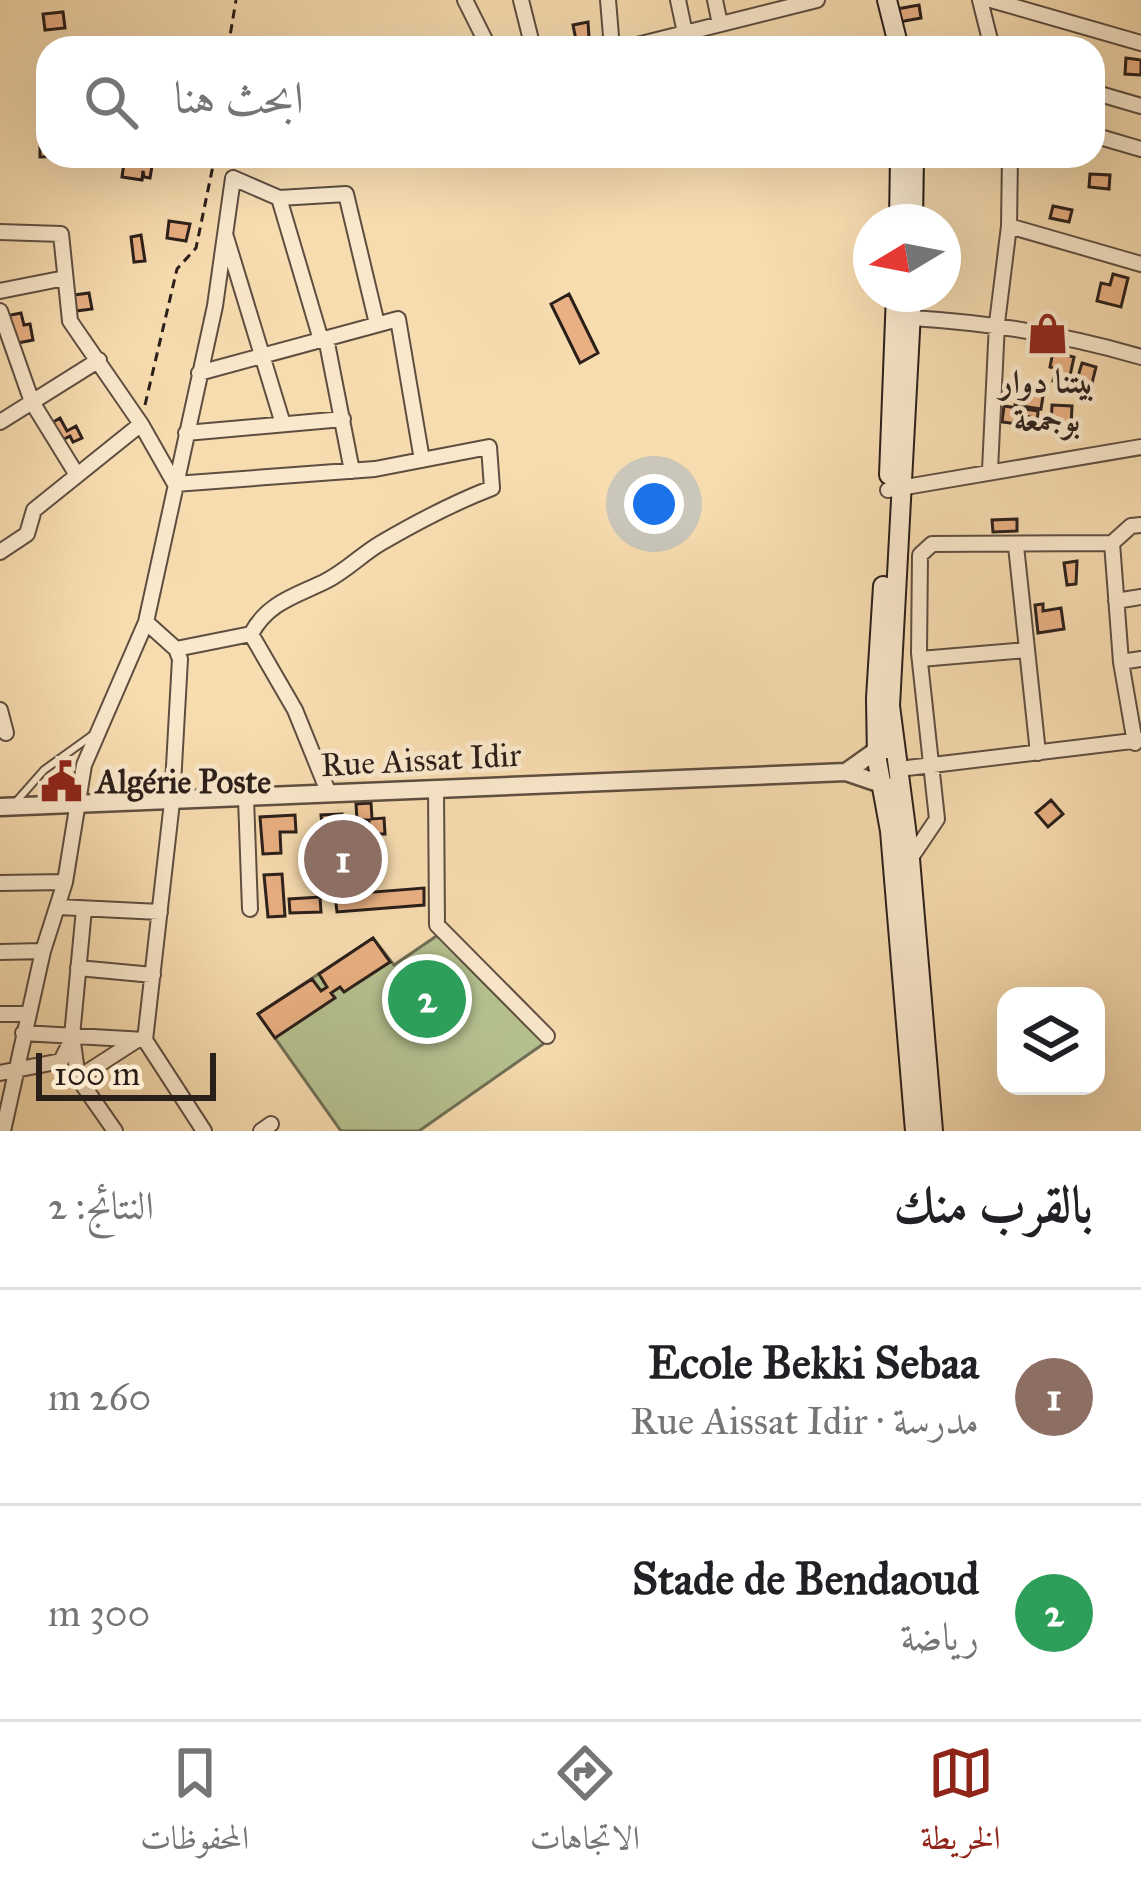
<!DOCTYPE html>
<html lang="ar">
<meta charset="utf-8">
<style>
:root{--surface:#fff;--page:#f6f6f6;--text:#202124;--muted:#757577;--line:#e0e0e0;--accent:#8f2418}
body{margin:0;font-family:"IM FELL Great Primer",Amiri,serif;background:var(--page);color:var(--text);direction:rtl}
.controls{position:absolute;right:36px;bottom:36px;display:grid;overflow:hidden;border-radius:24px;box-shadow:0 12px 48px #0002}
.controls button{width:108px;height:108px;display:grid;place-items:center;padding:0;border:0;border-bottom:3px solid var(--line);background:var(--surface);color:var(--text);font:60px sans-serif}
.compass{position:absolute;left:853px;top:204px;width:108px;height:108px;border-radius:50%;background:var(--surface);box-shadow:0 12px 48px #0002;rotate:260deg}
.scale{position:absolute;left:36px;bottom:30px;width:180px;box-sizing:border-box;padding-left:12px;border:6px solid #2b1f1a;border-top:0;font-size:33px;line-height:42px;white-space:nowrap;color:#2b1f1a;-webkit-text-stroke:9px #fae8cc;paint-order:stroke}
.you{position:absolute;left:654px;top:504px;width:42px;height:42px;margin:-30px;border:9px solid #fff;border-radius:50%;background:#1a73e8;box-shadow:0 0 0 18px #1a73e833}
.badge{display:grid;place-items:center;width:78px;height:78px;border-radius:50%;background:var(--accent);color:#fff;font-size:39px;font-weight:700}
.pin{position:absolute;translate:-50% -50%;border:6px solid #fff;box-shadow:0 3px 12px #0006}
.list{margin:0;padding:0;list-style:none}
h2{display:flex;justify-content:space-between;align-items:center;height:156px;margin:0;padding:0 48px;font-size:51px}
h2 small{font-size:39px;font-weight:400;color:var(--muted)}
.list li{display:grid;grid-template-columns:78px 1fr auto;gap:36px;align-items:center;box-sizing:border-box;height:216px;padding:0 48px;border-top:3px solid var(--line)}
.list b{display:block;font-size:45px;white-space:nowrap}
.list p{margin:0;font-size:39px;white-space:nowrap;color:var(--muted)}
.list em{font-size:39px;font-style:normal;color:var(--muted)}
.icon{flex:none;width:66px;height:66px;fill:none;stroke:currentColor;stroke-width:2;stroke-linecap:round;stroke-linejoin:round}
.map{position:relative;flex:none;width:1141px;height:1131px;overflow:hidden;direction:ltr}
.search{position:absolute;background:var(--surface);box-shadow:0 12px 48px #0002;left:36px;right:36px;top:36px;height:132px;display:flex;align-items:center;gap:30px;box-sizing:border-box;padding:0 42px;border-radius:36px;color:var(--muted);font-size:45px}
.sheet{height:588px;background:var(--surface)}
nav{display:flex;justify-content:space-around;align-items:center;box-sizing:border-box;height:168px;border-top:3px solid var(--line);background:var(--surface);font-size:33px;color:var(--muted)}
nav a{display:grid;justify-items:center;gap:6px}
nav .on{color:var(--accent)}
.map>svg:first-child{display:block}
.green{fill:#b6c291;stroke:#707056;stroke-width:3}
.building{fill:#e9b083;stroke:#2b1f1a;stroke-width:3}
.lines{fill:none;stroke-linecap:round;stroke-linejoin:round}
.service-casing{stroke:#5e4e40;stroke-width:10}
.minor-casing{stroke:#5e4e40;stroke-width:18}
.tertiary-casing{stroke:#5e4e40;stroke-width:21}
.secondary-casing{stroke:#2b1f1a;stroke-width:22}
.path{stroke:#2b1f1a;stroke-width:3;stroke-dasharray:9 6;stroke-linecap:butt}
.service{stroke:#fae8cc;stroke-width:6}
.minor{stroke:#fae8cc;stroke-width:14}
.tertiary{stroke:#fae8cc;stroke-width:16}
.secondary{stroke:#fae8cc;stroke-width:18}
.labels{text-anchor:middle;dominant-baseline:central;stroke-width:9;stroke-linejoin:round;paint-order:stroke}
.poi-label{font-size:33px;font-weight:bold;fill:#2b1f1a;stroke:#fae8cc}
.street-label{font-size:33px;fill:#2b1f1a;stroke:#fae8cc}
</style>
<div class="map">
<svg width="1141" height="1131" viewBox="0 0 1141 1131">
<rect width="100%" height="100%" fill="#f7dcb0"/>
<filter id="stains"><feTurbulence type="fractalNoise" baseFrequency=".00167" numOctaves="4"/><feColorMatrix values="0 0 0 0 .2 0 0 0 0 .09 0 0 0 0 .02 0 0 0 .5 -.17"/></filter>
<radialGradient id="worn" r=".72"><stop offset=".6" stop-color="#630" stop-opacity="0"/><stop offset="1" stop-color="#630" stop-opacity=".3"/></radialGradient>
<!-- green -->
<path class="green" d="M438,935L546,1042L419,1131H341L258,1014L373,938L394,965Z"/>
<!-- building -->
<path class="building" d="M919,5L921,18L899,22L897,9Z
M63,12L65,28L45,30L43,14Z
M588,22L589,38L576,40L573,25Z
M1126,58L1141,60V75L1125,74Z
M40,127H48V156H67L40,157Z
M124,163L152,166L150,178L144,177L143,171L142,180L122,177Z
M1090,174L1110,175L1109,189L1089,187Z
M1053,206L1072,210L1069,222L1050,218Z
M169,221L190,224L186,241L167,238Z
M141,235L145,261L134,262L131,237Z
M1113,274L1128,278L1121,307L1097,301L1101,283L1110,285Z
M89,293L92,309L76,311L74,295Z
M569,294L598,353L580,363L551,304Z
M21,313L24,325L30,324L33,340L13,344L6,316Z
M1053,352L1074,357L1068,385L1053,381L1056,369L1050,367Z
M1082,363L1096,367L1091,387L1076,383Z
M1017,392L1043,396L1041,409L1015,405Z
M1052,405L1072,406L1071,427H1051Z
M1004,406L1038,411L1037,425L1030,423V417L1019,415L1018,424L1002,422Z
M60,418L67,431L76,426L82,438L73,442L70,436L57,443L48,425Z
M1017,519V531L993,532L992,520Z
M1077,561L1076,584L1067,585L1064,563Z
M1043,604V611L1061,608L1064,629L1038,633L1035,605Z
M1051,800L1063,814L1048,827L1036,813Z
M371,803L372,819L384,818L385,834H369V820H357L356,804Z
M342,814L343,832L323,834L321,815Z
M295,815L296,832H280L281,853L263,854L260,817Z
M282,874L285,916L268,917L264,875Z
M424,888V905L337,912L335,895Z
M320,897L321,912L290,913L289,899Z
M373,938L390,962L344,992L340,987L331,993L335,998L275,1038L258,1014L312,979L321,991L327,987L319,974Z"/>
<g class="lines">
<defs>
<path id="service" d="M14,804L44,770L94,734"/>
<path id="minor" d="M465,0L489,48
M521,0L533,48
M608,0L612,48
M678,0L685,33
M715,0L720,24
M980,0L992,48
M991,0L1141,43
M625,48L817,0
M1093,92L1141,106
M1093,135L1141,149
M279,198L346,194L377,324
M1009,226L1141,264
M0,232L61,234L70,321L141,424L175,484L375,469L489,447L492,488C453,503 417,522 381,543C362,554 346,571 326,581C296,596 268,602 251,634
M226,237L283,424
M0,291L65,278
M0,311L32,402L77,475
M912,318C992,323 1064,334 1141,357
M326,338L352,471
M199,373L398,319L422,460
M0,422L99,360
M186,433L343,419
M990,470L997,323L1009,226L1010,156
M888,490L1141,447
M1112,543L1121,662L1135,743
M1016,546L1038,753
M0,552L27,534L34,510L141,424
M1116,601L1141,597
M146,622L176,649L180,659L172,802L145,1040L204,1131
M176,649L251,634L295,710L329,794
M920,659L1027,650
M1121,662L1141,659
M0,710L6,733
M899,769L1141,740
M436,788L437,925L547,1036
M246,798L250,909
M910,859L937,819L919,653L920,555L932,544L1112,543L1131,526L1141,525
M0,883L65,882
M58,907L160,912
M84,909L72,1036L78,1078L115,1131
M0,952L43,951
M78,968L153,975
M0,1014H27
M23,1033L145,1040
M0,1073L61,1061L71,1041
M78,1078L137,1040
M3,1131L43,951L65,882L84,765L146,622L215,306L233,178L279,198L321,340
M261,1131L271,1124"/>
<path id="tertiary" d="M846,772L877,750H895
M0,807L846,772L890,787"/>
<path id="secondary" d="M887,0L899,48
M899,222L900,156
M913,222L914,156
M912,294L890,706L910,859L933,1131
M889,475L896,294
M883,586L876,698L877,760L890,831L915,1131"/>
</defs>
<!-- service casing -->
<use href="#service" class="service-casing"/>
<!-- minor casing -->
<use href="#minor" class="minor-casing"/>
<!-- tertiary casing -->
<use href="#tertiary" class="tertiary-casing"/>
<!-- secondary casing -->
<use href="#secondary" class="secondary-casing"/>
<!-- path -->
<path class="path" d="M228,48L236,0
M145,405L177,269L196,248L215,156"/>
<!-- service -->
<use href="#service" class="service"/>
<!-- minor -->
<use href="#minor" class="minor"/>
<!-- tertiary -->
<use href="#tertiary" class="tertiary"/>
<!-- secondary -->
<use href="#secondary" class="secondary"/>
</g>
<!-- icons -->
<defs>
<symbol id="shop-bare" viewBox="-9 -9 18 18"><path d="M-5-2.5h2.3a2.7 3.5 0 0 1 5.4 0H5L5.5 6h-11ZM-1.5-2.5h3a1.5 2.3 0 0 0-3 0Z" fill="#8f2418" stroke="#fae8cc" stroke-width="2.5" paint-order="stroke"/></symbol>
<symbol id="civic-bare" viewBox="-9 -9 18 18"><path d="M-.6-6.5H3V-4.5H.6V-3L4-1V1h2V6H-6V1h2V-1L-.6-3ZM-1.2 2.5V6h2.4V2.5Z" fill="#8f2418" stroke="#fae8cc" stroke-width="2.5" paint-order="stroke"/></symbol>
</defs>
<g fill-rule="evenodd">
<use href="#shop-bare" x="1018" y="304" width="59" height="59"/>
<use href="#civic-bare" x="32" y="752" width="59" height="59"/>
</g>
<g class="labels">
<!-- poi labels -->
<g class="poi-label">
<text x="1047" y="382">بيتنا دوار<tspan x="1047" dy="38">بوجمعة</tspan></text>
<text x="96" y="782" text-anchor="start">Algérie Poste</text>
</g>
<!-- street labels -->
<g class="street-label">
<text transform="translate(421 760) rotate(-3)">Rue Aissat Idir</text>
</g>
</g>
<rect width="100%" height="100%" filter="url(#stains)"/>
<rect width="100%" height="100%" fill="url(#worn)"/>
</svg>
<div class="controls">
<button><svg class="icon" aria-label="layers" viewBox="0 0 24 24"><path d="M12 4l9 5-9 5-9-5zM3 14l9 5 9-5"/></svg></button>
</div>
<svg class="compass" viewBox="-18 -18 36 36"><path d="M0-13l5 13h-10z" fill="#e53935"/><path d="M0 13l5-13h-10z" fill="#757577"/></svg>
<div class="scale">100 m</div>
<div class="you"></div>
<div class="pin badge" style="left:343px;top:859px;background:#8d6e63">1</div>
<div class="pin badge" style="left:427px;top:999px;background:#2e9e5b">2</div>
<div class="search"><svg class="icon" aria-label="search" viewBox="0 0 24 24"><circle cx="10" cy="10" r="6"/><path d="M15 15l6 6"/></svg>ابحث هنا</div>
</div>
<section class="sheet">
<h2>بالقرب منك<small>النتائج: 2</small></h2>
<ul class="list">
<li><span class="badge" style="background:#8d6e63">1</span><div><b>Ecole Bekki Sebaa</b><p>مدرسة · Rue Aissat Idir</p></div><em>260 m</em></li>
<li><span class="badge" style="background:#2e9e5b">2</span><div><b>Stade de Bendaoud</b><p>رياضة</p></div><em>300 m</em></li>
</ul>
</section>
<nav>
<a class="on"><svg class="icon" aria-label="map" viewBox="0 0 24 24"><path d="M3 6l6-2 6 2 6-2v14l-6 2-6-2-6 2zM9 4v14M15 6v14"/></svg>الخريطة</a>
<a><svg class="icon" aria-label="directions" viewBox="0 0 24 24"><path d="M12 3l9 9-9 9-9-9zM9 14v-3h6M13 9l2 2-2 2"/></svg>الاتجاهات</a>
<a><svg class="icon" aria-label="saved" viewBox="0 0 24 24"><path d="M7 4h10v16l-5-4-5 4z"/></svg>المحفوظات</a>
</nav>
